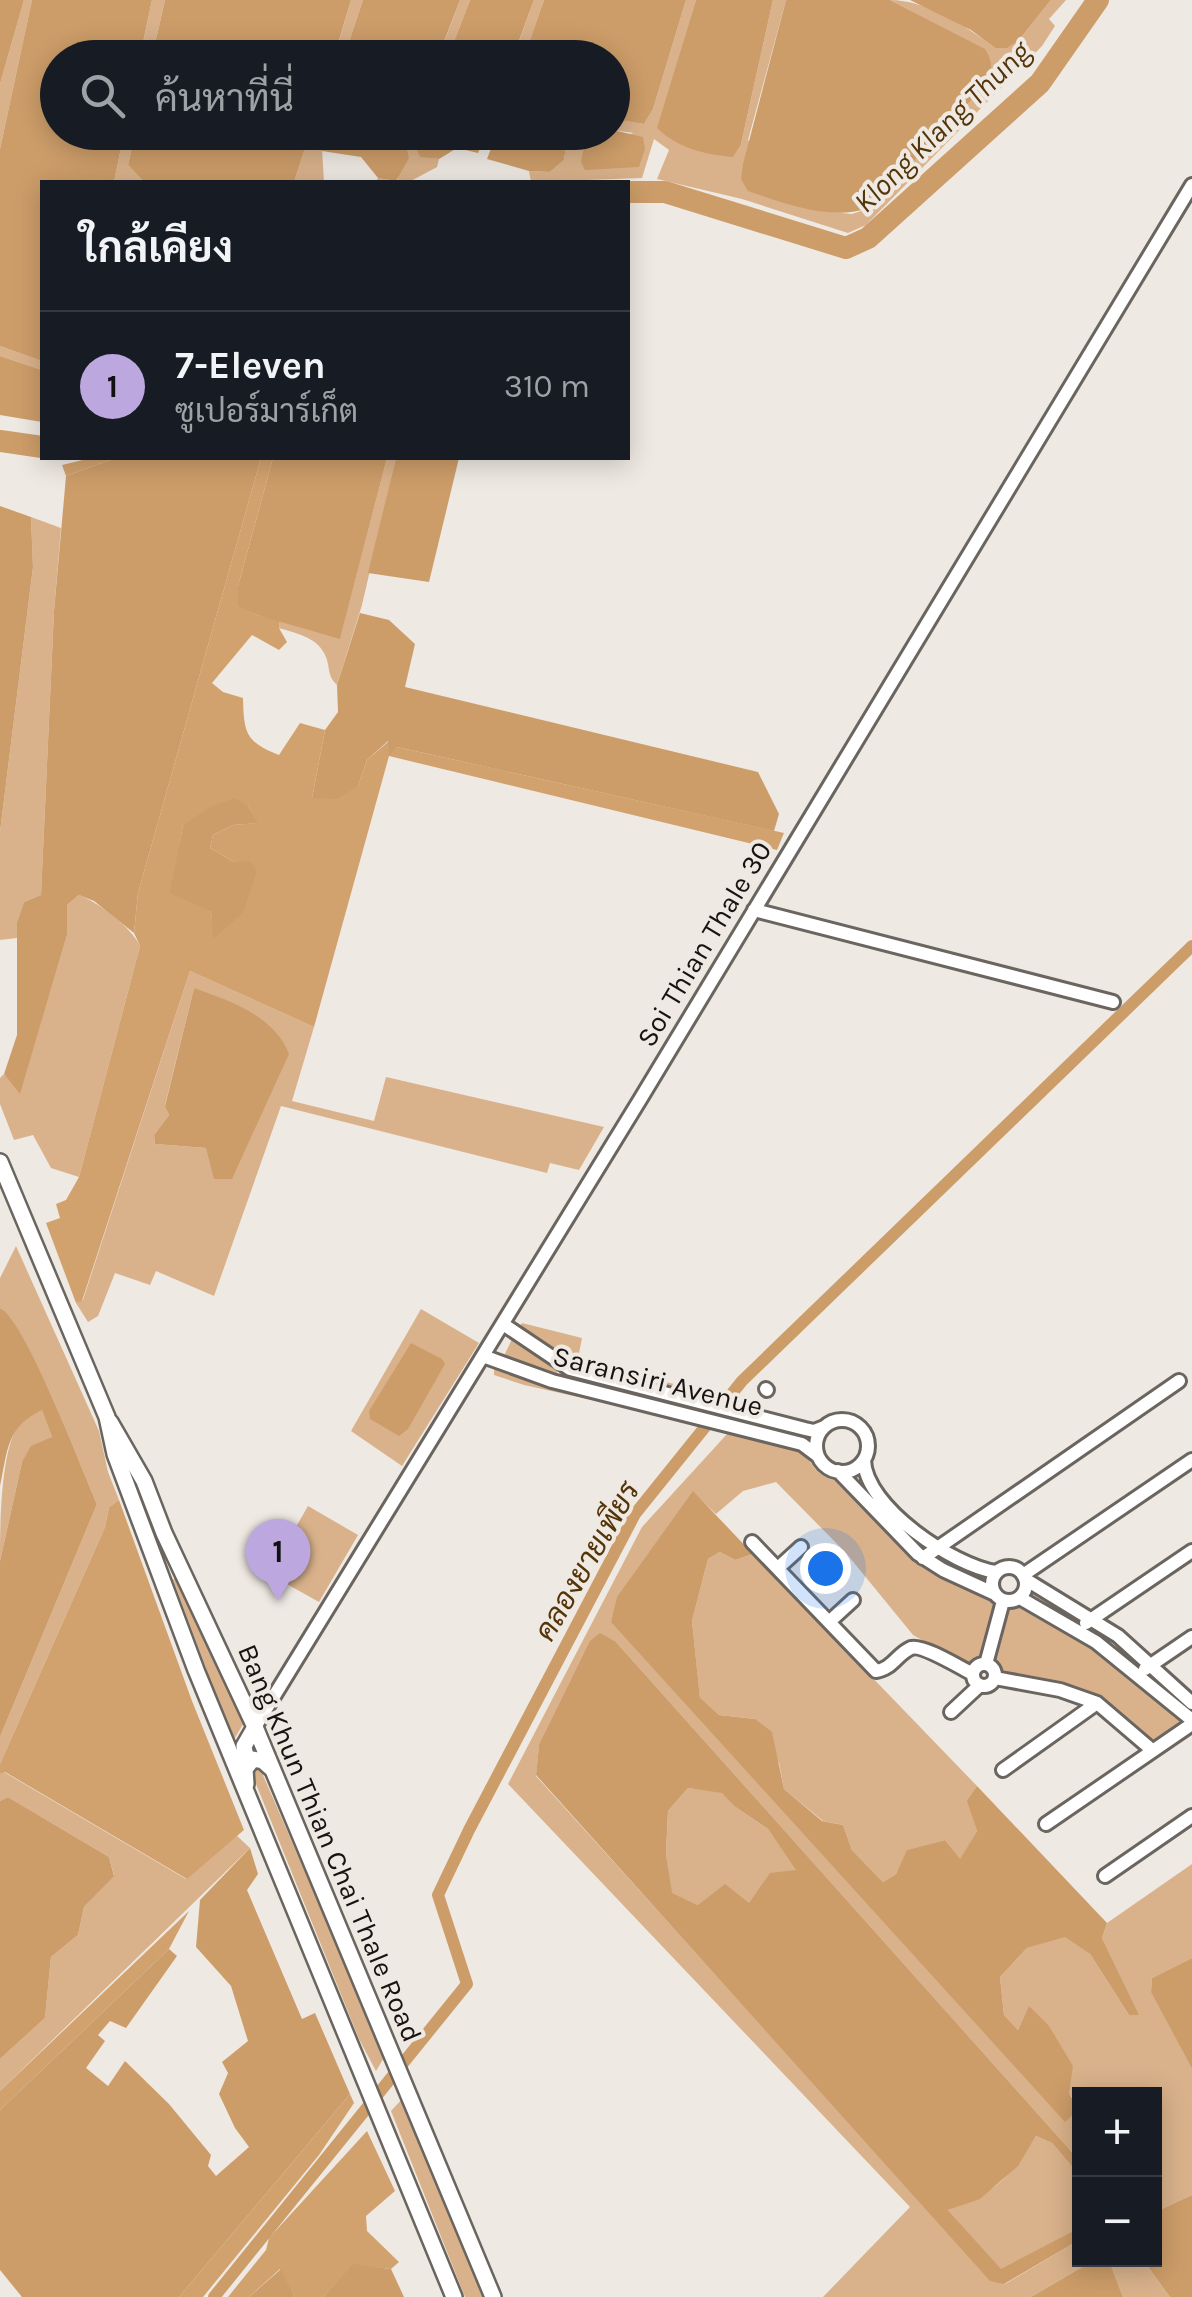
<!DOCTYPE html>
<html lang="th">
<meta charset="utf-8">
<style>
:root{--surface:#171b24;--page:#20242c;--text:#f1f3f6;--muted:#9ea1a6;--line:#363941;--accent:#bca7df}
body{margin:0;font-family:Karla,Sarabun,sans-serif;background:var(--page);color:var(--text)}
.controls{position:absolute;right:30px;bottom:30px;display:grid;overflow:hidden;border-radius:0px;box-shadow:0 5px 25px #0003}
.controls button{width:90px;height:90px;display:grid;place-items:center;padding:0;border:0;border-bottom:2px solid var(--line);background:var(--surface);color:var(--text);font:50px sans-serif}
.you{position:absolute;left:825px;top:1568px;width:35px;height:35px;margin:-25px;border:8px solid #fff;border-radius:50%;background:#1a73e8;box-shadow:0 0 0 15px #1a73e833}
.badge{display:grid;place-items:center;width:65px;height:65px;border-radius:50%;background:var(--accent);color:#111;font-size:32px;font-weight:700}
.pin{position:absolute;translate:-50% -82px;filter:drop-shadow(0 2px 5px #0008)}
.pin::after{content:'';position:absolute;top:52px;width:35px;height:30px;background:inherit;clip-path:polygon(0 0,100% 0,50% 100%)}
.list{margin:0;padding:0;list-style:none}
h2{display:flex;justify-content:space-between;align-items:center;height:130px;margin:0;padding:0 40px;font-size:42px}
h2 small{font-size:32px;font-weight:400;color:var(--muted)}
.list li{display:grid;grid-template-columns:65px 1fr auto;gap:30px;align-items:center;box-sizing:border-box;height:150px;padding:0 40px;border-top:2px solid var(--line)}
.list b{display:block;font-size:38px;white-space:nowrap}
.list p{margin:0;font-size:32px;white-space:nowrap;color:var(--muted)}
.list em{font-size:32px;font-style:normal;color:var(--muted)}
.icon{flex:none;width:55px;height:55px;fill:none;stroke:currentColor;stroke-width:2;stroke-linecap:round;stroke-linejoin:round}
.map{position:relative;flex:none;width:1192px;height:2297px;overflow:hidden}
.search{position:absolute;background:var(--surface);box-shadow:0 5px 25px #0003;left:40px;top:40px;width:590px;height:110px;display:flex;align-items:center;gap:25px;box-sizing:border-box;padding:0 35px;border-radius:55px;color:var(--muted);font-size:38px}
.panel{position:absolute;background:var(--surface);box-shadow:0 5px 25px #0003;left:40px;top:180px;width:590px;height:280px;border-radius:0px}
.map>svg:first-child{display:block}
.green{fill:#d9b28b;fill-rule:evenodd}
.forest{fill:#d2a26e;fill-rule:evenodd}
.water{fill:#cd9d69;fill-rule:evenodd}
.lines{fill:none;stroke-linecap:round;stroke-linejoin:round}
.canal{stroke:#cd9d69;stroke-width:12}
.river{stroke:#cd9d69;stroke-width:22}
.minor-casing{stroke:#6b6560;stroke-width:18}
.major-casing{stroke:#6b6560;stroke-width:20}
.minor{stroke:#fff;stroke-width:12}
.major{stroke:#fff;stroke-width:15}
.labels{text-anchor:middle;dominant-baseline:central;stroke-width:8;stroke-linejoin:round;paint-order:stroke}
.street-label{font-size:28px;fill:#161311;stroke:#efe9e3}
.water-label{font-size:30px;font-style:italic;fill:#543409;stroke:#efe9e3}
</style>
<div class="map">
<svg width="1192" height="2297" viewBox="0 0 1192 2297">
<rect width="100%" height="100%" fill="#efe9e3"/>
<!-- green -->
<path class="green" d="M24,0H32L0,149V84Z
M152,0H165L152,57L140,58Z
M351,0H363L344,57L334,58Z
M460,0H470L448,57L438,58Z
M534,0H544L524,57L513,58Z
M686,0H696L658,128L741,144L773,0H786L748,140L821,211L852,214L870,208L982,89L992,73L984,49L890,0C927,0 966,26 995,48L1019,40L1051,0H1066L1049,19L1055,26L1042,46L866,225L848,233L742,199L657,179L669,150L654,139L642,178L531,182L529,171L550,172L564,160L568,132L587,133L582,147L634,133L613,130V119L644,124L653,109Z
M124,133H135L128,165L144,182H114Z
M310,133H321L324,182H294Z
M410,133H419L414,144L420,156L439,159L437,167L409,182H376L378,178L397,181Z
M0,346L42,361V370L0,356Z
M387,458H396L362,605L337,685C326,675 331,665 324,653C316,637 295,633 279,628L280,620L340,638Z
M31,517L61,528L54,611L41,895L24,902L17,922V938L0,940V832L33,567Z
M79,895C98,902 132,928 140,946L79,1177L51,1168L33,1135L14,1140L0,1104V1078L4,1074L20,1092L67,935V905Z
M190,971L314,1027L292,1101L374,1121L386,1077L604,1127L579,1170L550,1163L547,1173L281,1106L214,1296L156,1271L150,1285L115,1273L98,1316L88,1322L76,1303L83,1300ZM194,988L206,1148L155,1144L154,1135L169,1115L165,1105Z
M16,1246L99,1431L108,1472L119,1500L109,1507L105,1527L0,1764V1737L97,1504C83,1472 24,1318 0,1308V1278Z
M421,1309L479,1343L402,1466L351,1431Z
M522,1323L582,1338L578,1359L693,1389V1393L568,1359L519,1327Z
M512,1339L540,1355L546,1363L552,1361L559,1368L555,1376L530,1369L504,1356Z
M494,1366L691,1422L524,1385L494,1375Z
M652,1396L793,1431L794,1433L651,1399Z
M42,1409L52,1437L22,1462L0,1561C0,1527 0,1446 21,1421C26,1416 37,1412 42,1409Z
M728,1433L805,1450C813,1472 823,1479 846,1483L864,1510L897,1542L934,1570L987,1592L996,1603L1008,1607L1021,1604L1072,1632L1183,1718L1184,1724L1155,1745L1108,1702L1092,1694L1002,1674L998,1666L983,1656L968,1666L913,1635L846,1553L776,1482L743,1491L716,1514L693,1492L611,1621L1065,2121L1079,2109V2160L616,1642L539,1746L536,1776L855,2129L1005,2284L1079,2240L1080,2260H1094L1031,2297H823L910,2207L508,1784L642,1527Z
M308,1506L358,1535L319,1602L269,1574Z
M720,1552L735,1560L753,1554L977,1786L968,1801L977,1831L960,1860L945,1840L908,1850L896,1874L883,1882L852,1850L843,1825L823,1821L784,1789L779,1763L755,1719L719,1715L700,1699L692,1621L708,1559Z
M175,1578L245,1721L233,1741L173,1580Z
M259,1766L385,2056L376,2071L359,2039L250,1769Z
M4,1772L186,1879L235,1834L250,1848L0,2091V2059L45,2018L51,1957L78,1935L84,1907L114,1875L109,1857L8,1797L0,1801V1774Z
M688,1788L722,1792L734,1806L768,1829L797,1870L749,1904L698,1905L671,1893L666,1854L668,1811Z
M1192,1864V1958L1152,1978L1151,1991L1192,2069V2195L1155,2212L1154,2094H1080L1079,2106L1069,2093L1029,2007L1018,2030L1004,2015L1000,1977L1027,1948L1065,1936L1090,1954L1129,2015L1138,2014L1102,1938L1107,1923Z
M403,2098L486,2297H465L391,2111Z
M1036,2136L1052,2143L1079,2175V2228L1001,2270L948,2210C994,2194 1011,2177 1036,2136Z
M1114,2260H1143L1170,2297H1123L1110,2263Z"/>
<!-- forest -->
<path class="forest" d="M91,458H116L66,476L62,465Z
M261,458H273L238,586V605L257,615L280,620L279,628L287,642L279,650L252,635L212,683L223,692L243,698C244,732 245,742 279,755L300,723L325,730L312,798L358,786L367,760L389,741V754L397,747L784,833L777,850L389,756L314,1027L190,971L82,1301L76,1303L46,1223L60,1218L56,1204L66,1200L79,1177L140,946L134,933L138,893ZM248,806L257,823L233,825L213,835L210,848L234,862L214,938L211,912L190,900L179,848L183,825Z
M119,1500L192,1701L244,1830L187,1879L5,1772L0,1774V1764L105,1527L109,1507Z
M189,1911L169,1949L0,2110V2091Z
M350,2094L354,2103L319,2155L203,2297H179Z
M367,2131L395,2191L366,2216L367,2231L399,2262L391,2269L353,2265L323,2297H295L280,2269L249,2297H228L266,2250L269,2238Z"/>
<!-- water -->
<path class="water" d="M0,0H24L0,84Z
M32,0H152L140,57L58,58V132L124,133L114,182H42V361L0,346V149Z
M165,0H351L334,57H152Z
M363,0H460L438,57H344Z
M470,0H534L513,57H448Z
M544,0H686L653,109L644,124L613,119L612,58L524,57Z
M696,0H773L741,144L733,157C704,154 679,149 657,128Z
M786,0H890L985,49C995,65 992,73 982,89L870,208C829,221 786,204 748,191L741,179L743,164Z
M910,0H1051L1019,40L1007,48H995L971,30Z
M613,130L643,137L645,149L639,167L585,170L581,162L587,133L612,132Z
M135,133V132L310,133L294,182H144L128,165Z
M321,133H410L406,146L409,158L396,181L378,178L361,157L322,151Z
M419,133V132L486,133L478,153L457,148L439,159L420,157L414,144Z
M497,133H568L564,160L550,172L529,171L487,159Z
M0,356L42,370V422L0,415Z
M116,458H261L138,893L134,933L94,901L79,895L67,905V935L20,1094L4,1074L17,1035V922L24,902L41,895L54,611L66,476Z
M273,458H387L340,639L257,615L238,606V586Z
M396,458H459L429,582L368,573Z
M0,506L31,517L33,567L0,832Z
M360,613L389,620L415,644L405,687L758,772L779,814L774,831L397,747L389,756L388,741L367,760L358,786L337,799L312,798L325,730L338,712L337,685Z
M235,798L248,806L258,823L233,825L213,835L210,848L234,862L250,861L257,871L243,913L213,939L211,912L170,893L183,825L210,807Z
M194,988C230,1001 275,1016 289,1054L232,1179H214L206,1148L155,1144L154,1135L169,1115L165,1106Z
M0,1308C24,1317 83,1472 97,1504L0,1737V1561L22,1462L31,1446L52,1437L42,1410C6,1427 8,1450 0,1486Z
M411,1343L442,1359L445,1364L408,1429L399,1436L370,1419L369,1411Z
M693,1491L753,1554L735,1560L720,1552L708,1559L692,1621L700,1698L719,1715L755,1719L772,1732L784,1789L822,1821L843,1825L852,1850L883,1882L896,1874L907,1850L945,1840L960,1859L977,1831L967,1801L977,1786L1107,1923L1102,1938L1139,2015H1129L1090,1954L1065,1937L1027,1948L1000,1977L1004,2015L1018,2030L1029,2006L1049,2026L1073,2066L1069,2093L1079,2109L1065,2122L611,1622L617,1597Z
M600,1633L616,1642L1079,2160V2175L1052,2143L1036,2136L1018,2166L980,2199L948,2210L1001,2269L1079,2228V2240L1004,2284L990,2281L536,1775L539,1745L590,1641ZM688,1788L722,1793L734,1806L768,1829L796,1870L770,1873L749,1903L725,1884L698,1905L672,1893L666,1854L668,1811Z
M8,1797L109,1857L114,1876L84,1907L78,1935L51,1957L45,2018L0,2059V1801Z
M250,1848L258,1874L247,1890L302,2019L315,2013L350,2094L179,2297H22L0,2270V2110L169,1949L177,1956L126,2028L110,2021L98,2035L105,2041L86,2068L108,2086L125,2061L169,2104L211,2155L208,2166L216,2176L249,2147L235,2128L219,2094L228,2073L222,2062L248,2041L231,1986L196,1947L200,1900Z
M1192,1958V2069L1151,1992L1152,1978Z
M1192,2195V2297H1170L1143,2260H1154L1155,2212Z
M1094,2260H1114L1110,2263L1123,2297H1031Z
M353,2264L391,2269L404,2297H323Z
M281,2269L295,2297H249Z"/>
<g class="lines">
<!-- canal -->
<path class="canal" d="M214,2297L467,1984L438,1895L469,1830L635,1514L742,1381L1192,946"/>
<!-- river -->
<path class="river" d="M628,192H665L846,248L868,238L1040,83L1098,0
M0,441L42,447"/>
<defs>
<path id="minor" d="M754,910L1113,1002
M503,1324L570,1369L805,1429L814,1431L824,1427
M483,1356L552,1381L802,1444L818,1456
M766,1389L767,1390
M816 1446a26 26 0 1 1 52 0a26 26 0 1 1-52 0Z
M864,1460C865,1507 954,1566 996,1572
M838,1471L918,1554L943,1570L993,1593
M752,1542L876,1671C892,1669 897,1654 911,1648C922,1644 961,1668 973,1674
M923,1558L1179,1381
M992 1584a17 17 0 1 1 34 0a17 17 0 1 1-34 0Z
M778,1568L801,1547
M1023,1575L1192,1460
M1025,1579L1118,1636L1192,1703
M1020,1598L1096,1642L1192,1720
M829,1622L853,1600
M1086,1623L1192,1551
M973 1675a11 11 0 1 1 22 0a11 11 0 1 1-22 0Z
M986,1664L1003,1601
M1145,1669L1192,1637
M995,1678L1060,1690L1097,1703L1152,1750
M951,1712L980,1685
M255,1727L641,1098L1192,185
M1003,1770L1097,1703
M1046,1824L1192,1724
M1105,1876L1192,1816"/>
<path id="major" d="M0,1162L107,1417L115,1454L196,1670L454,2297
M110,1422L144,1481L164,1533L255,1727L493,2297
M247,1763L244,1746L255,1727
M246,1784L245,1769L253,1759L263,1761L273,1770"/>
</defs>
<!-- minor casing -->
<use href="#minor" class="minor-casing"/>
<!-- major casing -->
<use href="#major" class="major-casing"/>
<!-- minor -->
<use href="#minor" class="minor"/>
<!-- major -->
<use href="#major" class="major"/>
</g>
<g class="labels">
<!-- street labels -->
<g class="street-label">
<text transform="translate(704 944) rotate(-59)">Soi Thian Thale 30</text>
<text transform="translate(658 1381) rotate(14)">Saransiri Avenue</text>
<text transform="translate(330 1843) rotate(67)">Bang Khun Thian Chai Thale Road</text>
</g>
<!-- water labels -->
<g class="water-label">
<text transform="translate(942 127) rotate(-44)">Klong Klang Thung</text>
<text transform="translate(587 1561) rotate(-60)">คลองยายเพียร</text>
</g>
</g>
</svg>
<div class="controls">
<button>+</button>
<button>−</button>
</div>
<div class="you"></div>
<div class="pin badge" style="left:278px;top:1601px">1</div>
<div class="search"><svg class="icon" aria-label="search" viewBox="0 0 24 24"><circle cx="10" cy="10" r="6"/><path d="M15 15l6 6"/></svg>ค้นหาที่นี่</div>
<section class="panel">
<h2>ใกล้เคียง<small></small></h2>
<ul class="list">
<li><span class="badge">1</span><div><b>7-Eleven</b><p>ซูเปอร์มาร์เก็ต</p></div><em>310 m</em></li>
</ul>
</section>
</div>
